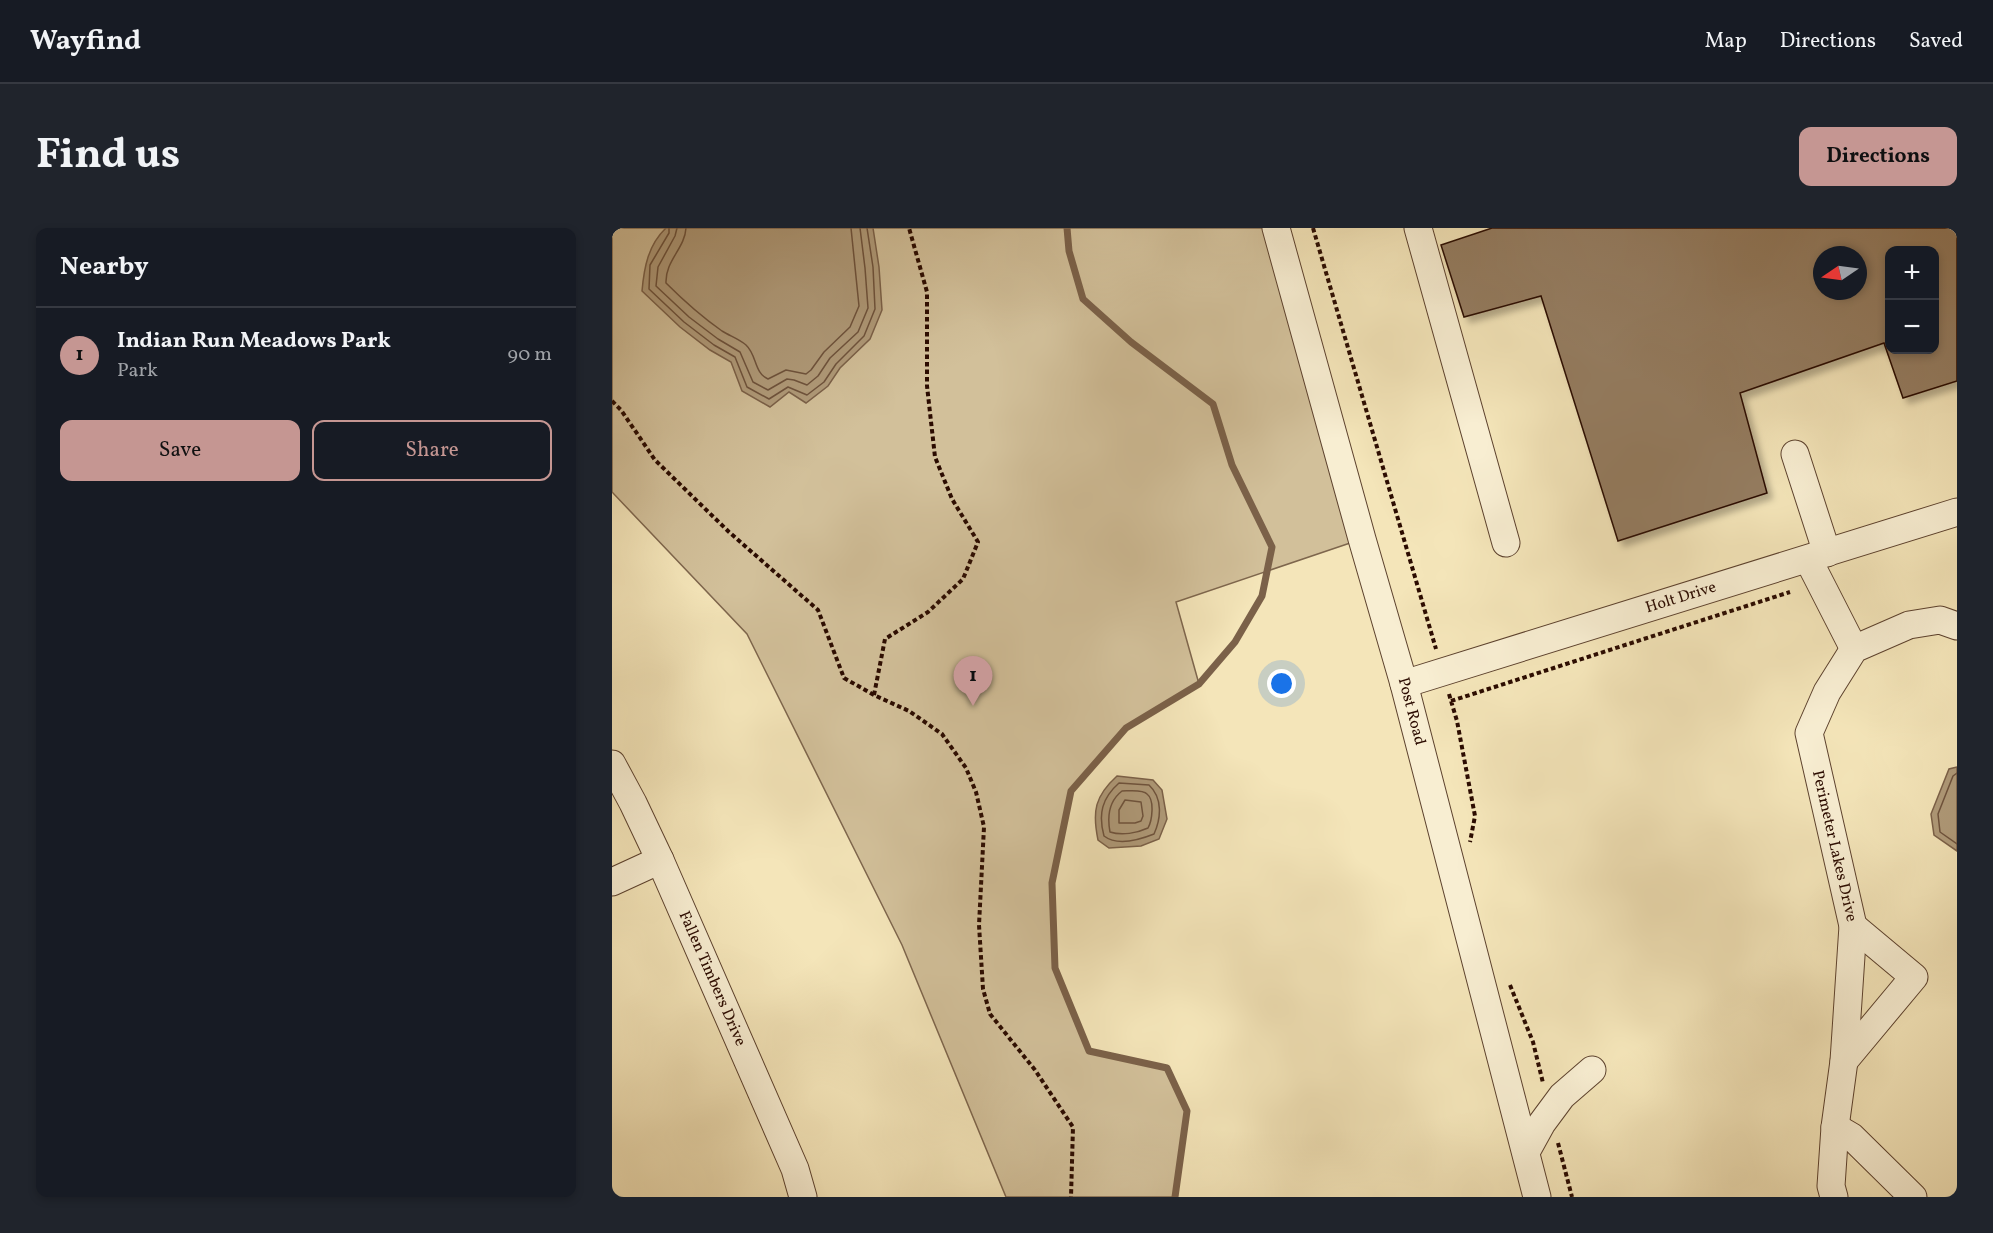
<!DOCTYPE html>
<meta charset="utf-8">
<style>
:root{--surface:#171b24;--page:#20242c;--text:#f1f3f6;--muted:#9ea1a6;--line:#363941;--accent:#c59692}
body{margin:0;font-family:Vollkorn,serif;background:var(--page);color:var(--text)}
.controls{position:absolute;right:18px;top:18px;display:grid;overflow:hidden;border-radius:12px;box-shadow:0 3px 9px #0003}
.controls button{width:54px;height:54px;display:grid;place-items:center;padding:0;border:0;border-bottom:2px solid var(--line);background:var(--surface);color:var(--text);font:30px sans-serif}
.compass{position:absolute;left:1201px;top:18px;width:54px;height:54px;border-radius:50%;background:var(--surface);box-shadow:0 3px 9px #0003;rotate:257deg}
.you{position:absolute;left:670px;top:456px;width:21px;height:21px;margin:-15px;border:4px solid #fff;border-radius:50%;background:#1a73e8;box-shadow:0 0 0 9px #1a73e833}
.badge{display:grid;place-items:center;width:39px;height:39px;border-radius:50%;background:var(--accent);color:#111;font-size:20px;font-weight:700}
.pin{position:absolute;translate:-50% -50px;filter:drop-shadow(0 2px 3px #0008)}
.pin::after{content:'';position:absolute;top:32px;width:21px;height:18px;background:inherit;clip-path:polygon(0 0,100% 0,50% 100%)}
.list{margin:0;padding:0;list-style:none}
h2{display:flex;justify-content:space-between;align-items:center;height:78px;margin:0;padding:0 24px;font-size:26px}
h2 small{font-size:20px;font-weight:400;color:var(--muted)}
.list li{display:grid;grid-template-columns:39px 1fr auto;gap:18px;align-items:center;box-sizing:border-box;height:96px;padding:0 24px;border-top:2px solid var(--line)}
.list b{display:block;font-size:22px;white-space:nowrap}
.list p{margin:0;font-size:20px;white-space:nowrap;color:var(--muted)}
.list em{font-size:20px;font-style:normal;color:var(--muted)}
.actions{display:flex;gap:12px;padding:18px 24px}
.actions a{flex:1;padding:14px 0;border:2px solid var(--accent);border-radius:12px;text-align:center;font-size:21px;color:var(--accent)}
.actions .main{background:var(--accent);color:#111}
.map{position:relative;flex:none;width:1345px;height:969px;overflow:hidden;border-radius:12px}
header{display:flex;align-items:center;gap:36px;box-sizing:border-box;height:84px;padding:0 30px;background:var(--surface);border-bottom:2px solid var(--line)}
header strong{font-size:28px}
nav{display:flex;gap:33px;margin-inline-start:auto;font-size:21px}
.intro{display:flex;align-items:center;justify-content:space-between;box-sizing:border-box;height:144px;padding:0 36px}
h1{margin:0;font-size:42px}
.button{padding:15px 27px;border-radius:12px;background:var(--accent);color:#111;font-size:21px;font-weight:700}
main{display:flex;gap:36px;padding:0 36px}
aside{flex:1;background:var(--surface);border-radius:12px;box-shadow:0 3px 9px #0003}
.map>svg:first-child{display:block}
.green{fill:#d2c09a;stroke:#7e664d;stroke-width:1.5}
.water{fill:#b09b7a;stroke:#7b6149;stroke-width:1.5}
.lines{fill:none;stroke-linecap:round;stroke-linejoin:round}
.shore{stroke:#6e533d;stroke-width:1.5}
.stream{stroke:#7b6149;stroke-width:7}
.building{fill:#947c60;stroke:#2b0b00;stroke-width:1.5;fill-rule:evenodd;filter:url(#shadow)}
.minor-casing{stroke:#5d422e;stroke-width:29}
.path{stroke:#2b0b00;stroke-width:4;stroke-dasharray:4.5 3;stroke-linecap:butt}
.minor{stroke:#f8eed2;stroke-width:27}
.labels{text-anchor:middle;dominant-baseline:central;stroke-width:4.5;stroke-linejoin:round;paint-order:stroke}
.street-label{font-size:16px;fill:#2b0b00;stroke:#f8eed2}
</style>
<header>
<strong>Wayfind</strong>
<nav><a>Map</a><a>Directions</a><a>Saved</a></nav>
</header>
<div class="intro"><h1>Find us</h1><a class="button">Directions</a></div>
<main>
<aside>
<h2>Nearby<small></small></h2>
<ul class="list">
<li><span class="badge">1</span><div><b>Indian Run Meadows Park</b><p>Park</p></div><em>90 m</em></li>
</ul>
<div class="actions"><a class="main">Save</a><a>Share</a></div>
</aside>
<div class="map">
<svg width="1345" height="969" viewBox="0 0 1345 969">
<defs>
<filter id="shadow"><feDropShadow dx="5.5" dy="5.5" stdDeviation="3" flood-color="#0004"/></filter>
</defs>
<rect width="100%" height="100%" fill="#f4e5b9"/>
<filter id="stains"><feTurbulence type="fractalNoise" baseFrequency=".00333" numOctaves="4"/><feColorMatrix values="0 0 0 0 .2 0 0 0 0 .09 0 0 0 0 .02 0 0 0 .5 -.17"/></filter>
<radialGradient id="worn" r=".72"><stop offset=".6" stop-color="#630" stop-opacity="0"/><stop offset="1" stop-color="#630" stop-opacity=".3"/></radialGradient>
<!-- green -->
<path class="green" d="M0,0H663L750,311L564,374L587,456L514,500L459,563L440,655L443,740L477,823L555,840L575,883L563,969H394L290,717L135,406L0,264Z"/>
<!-- water -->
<path class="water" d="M54,0H261L267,39L270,82L258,111L228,140L216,158L194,175L177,164L158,179L130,163L119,134L98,122L68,99L30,63C32,40 36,17 54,0Z
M1345,539V623L1322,607L1319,586L1337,541Z
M505,548L541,552L550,562L555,591L547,611L529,618L497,620L486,612C480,583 483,568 505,548Z"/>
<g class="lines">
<!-- shore -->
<path class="shore" d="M57,0V5L38,37L37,61L72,94L102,117L123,129L135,159L157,171L176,159L195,167L212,154L224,136L252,108L263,81L261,39L255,0
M65,0L63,8L46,39L44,58L77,89L106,111L128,124L141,154L156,162L175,151L182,152L195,157L206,148L218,130L246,104L256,80L253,40L248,0
M74,0C73,20 53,33 54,55C71,72 90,89 110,103C118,108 127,111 134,117C145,127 142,145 156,151L174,142L194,146L199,142L212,124L238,99L247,78L239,0
M1345,545L1341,548L1326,586L1328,604L1345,616
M507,555L537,557C551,570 549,591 542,606C527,612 505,618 492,608C486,586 490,570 507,555Z
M510,563C516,563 531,561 535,566C543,572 540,593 536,600C525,605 510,608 498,604C495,588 497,573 510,563Z
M513,572L529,574L531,588L529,593L523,595H507V582Z"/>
<!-- stream -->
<path class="stream" d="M455,0L457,23L471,71L519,114L601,176L620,237L660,319L650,368L623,414L587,456L514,500L459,563L440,655L443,740L477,823L555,840L575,883L563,969"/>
</g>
<!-- building -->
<path class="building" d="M880,0H1345V153L1291,170L1272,115L1128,165L1155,265L1006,313L929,68L852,89L829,17ZM1278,22H1322V122H1278ZM1210,27H1246V63H1210Z"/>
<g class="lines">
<defs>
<g id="minor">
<path id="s1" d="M664,0L750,311L792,456L925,969"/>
<path d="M806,0L894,315"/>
<path d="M1183,226L1215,325"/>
<path d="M1196,331L1242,421"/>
<path id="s2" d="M792,456L1345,284"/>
<path id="s3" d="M0,536L21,575L48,632L183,941L191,969"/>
<path d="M0,654L48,632"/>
<path d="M1232,833L1302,749L1241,698"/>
<path d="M1223,899L1240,909L1301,969"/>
<path d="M914,924L930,895L950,868L980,842"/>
<path d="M1222,969L1219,958L1223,899L1232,833L1241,698L1197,505L1215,464L1242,421L1297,397L1328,392L1345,398"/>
</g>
</defs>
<!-- minor casing -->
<use href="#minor" class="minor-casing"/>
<!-- path -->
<path class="path" d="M701,0L824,421
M0,173L9,182L43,232L117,304L206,382L232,450L262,467L297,483L330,506L354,540L364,564L372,599L367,697L371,761L378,786L423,842L461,899L459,969
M837,466L845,493L863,588L858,614
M262,467L273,411L316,384L351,351L366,314L340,271L323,229L315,158V64L297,0
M839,473L1178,364
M898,757L921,814L931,855
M946,915L960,969"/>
<!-- minor -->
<use href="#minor" class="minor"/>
</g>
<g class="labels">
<!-- street labels -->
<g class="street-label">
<text stroke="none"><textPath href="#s2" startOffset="290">Holt Drive</textPath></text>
<text stroke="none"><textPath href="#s1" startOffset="502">Post Road</textPath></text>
<text transform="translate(1222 618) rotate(77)">Perimeter Lakes Drive</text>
<text stroke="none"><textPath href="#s3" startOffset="237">Fallen Timbers Drive</textPath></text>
</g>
</g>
<rect width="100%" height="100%" filter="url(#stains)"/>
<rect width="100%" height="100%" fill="url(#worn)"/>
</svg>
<div class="controls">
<button>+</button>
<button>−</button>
</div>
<svg class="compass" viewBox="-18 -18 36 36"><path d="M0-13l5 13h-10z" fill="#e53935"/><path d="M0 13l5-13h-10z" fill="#9ea1a6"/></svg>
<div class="you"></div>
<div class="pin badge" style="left:361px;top:478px">1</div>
</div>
</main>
